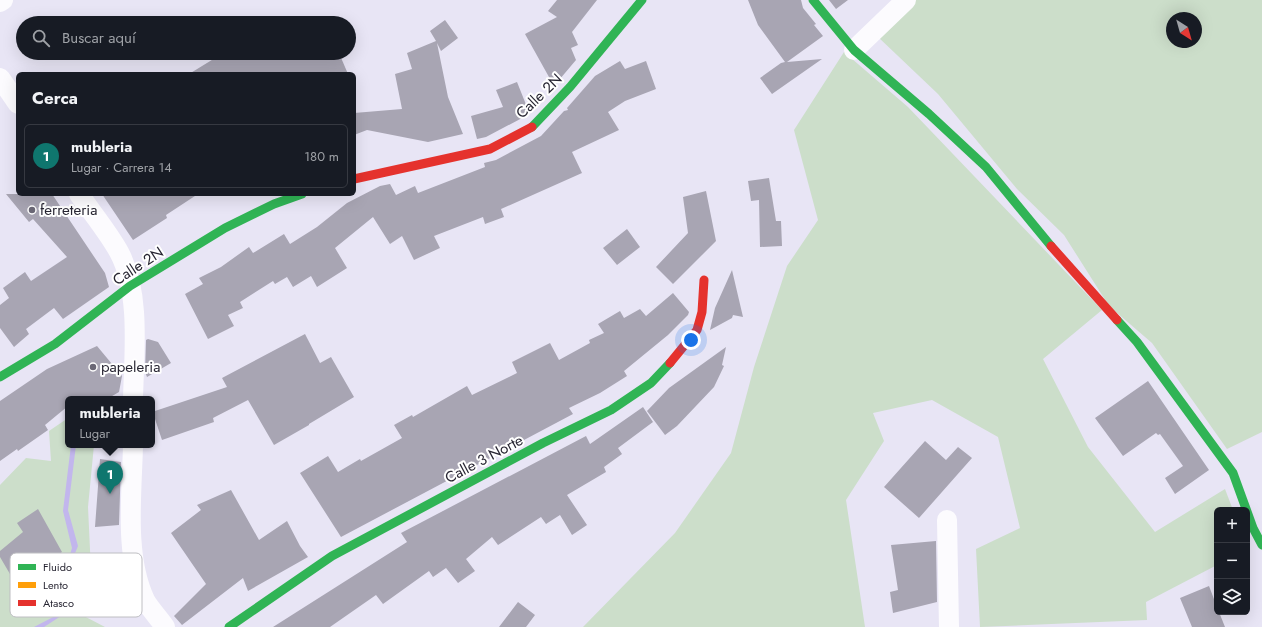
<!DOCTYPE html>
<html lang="es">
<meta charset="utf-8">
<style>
:root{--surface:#171b24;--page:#20242c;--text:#f1f3f6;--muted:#9ea1a6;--line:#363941;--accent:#0f766e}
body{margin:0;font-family:Jost,sans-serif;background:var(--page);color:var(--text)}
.controls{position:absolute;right:12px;bottom:12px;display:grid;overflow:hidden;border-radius:6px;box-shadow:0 4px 16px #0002}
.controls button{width:36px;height:36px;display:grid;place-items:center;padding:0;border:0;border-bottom:1px solid var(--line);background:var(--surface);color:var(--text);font:20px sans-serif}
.compass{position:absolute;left:1166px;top:12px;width:36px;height:36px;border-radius:50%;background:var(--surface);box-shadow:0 4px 16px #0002;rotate:143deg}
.you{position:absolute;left:691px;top:340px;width:14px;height:14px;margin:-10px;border:3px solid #fff;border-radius:50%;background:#1a73e8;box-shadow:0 0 0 6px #1a73e833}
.badge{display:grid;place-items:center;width:26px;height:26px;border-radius:50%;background:var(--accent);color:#fff;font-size:13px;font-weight:700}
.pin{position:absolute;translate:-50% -33px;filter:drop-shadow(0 1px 2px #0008)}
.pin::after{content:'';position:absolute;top:21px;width:14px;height:12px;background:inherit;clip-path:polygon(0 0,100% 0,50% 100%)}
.popup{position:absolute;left:65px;top:396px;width:90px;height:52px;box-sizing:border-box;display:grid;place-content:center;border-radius:6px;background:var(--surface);filter:drop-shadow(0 1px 3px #0005);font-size:13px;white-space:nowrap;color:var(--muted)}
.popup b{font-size:15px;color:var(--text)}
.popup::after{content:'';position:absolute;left:50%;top:100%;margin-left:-8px;border:8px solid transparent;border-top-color:var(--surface)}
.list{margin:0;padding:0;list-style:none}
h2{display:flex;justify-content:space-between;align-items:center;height:52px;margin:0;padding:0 16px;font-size:17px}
h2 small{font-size:13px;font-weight:400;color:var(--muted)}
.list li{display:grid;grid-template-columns:26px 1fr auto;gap:12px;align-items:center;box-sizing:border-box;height:64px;margin:0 8px 8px;padding:0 8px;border:1px solid var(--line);border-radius:6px}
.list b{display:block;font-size:15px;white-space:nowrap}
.list p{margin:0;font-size:13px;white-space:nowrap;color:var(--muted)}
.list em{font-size:13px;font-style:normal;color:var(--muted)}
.icon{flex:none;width:22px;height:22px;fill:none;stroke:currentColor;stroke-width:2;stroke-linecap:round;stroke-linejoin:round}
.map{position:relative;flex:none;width:1262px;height:627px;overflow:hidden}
.search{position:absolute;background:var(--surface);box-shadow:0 4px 16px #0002;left:16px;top:16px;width:340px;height:44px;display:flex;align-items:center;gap:10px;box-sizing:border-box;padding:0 14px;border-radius:22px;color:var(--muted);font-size:15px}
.panel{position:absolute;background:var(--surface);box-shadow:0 4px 16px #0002;left:16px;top:72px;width:340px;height:124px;border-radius:6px}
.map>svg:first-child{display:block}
.green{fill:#ccdeca;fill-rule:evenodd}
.water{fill:#c2b6ed}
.building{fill:#a8a5b3}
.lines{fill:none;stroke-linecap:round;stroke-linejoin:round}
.street{stroke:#fcfbfe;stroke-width:20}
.fast{stroke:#30b455;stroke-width:9}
.jam{stroke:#e5322d;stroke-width:9}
.poi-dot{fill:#6b6876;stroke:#fff;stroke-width:1.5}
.labels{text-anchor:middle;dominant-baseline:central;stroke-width:4;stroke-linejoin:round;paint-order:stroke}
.street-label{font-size:15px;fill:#272532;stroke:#fff}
.poi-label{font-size:15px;fill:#272532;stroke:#fff;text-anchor:start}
.key{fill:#fff;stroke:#bebec2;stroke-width:1}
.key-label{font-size:11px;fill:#272532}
</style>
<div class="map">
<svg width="1262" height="627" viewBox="0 0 1262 627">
<rect width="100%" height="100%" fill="#e8e5f5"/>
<!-- green -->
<path class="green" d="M910,0H1262V432L1227,449L1152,343L1109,306L1064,235L1017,189L938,94L877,36ZM1172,18H1196V42H1172Z
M844,52L908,107L1102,310L1043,359L1088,447L1155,532L1225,489L1233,510H1217V565L1146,602L1147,620L980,627L976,549L1020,528L998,437L932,400L873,413L884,441L846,500L865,627H583L675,533L731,453L754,367L787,266L818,220L794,130Z
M68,418V445H94L88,507L92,592L82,615L105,627H0V485L26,458L51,461L49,431Z"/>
<!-- water -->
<path class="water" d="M71,445H76L68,510L78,546L64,580L61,616L44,627H34L59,614L62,581L72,548L63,511Z"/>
<!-- building -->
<path class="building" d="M557,0H597L572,32L578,45L571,48L576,60L554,86L525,34L557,17L548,11Z
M748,0H801L803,8L816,24L814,25L823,36L787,62L822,59L772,94L760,78L781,63L785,62L758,25Z
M829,0H848L836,9Z
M445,20L458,38L441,51L437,43L448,97L463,134L428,142L367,130L354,135V113L402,109L395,74L412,69L407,53L436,41L430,31Z
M228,53H339L348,74H189L220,55Z
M620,61L625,69L646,61L656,89L625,101L608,112L619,130L572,152L582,173L501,209L504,217L485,224L483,217L434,236L440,248L414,260L402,236L390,244L373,217L335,248L347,268L317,287L311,276L293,287L287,277L275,284L273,281L240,302L243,308L228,315L234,326L208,339L185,294L203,284L199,278L221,267L249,247L253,253L284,234L290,244L317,227L347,203L380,186L390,184L396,195L415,186L418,193L485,167L484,163L496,160L541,136L564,111L568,110L567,108L595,76Z
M517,82L529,112L524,117L486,137L477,139L471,116L503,107L496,90Z
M769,178L776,221H781L782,246L760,247L759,200L751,201L748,181Z
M706,191L716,241L673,284L656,267L688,233L683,197Z
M6,194H52L105,273L109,287L63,319L54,308L26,329L29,334L14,347L0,328V305L9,298L3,288L25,272L31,281L67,257L33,219L29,222Z
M102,194H198L166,215L167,218L133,240Z
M627,229L640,247L617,265L603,248Z
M732,270L743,317L733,315L732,318L710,330L715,308Z
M673,293L689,312L688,315L668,335L624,371L627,376L600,393L569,408L573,414L341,537L300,473L328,456L338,472L360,459L361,461L402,438L394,425L412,415L413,417L467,386L472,395L517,373L512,362L550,343L559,360L590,343L589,340L604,333L598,324L620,311L624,318L640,309L646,316Z
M305,334L320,363L331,357L354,397L309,424V425L274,445L248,400L213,418L214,422L162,440L155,419V411L227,387L222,378Z
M148,339L158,342L171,363L147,377L145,372L146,340Z
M97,346L122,376L119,392L107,399H68V406L45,425L48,430L18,451L17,449L0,461V401L47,369Z
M726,347L722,365L724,366L714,387L677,426L665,435L647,411L669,388Z
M1148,381L1209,470L1175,494L1165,478L1183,466L1160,434L1158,435L1156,433L1123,456L1095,418Z
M643,407L653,422L618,448L622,454L604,467L606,472L567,495L587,525L572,535L560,515L546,524L541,517L498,545L492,537L466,559L475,571L458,583L446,568L433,577L429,571L383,604L376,595L330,627H273L407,542L401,533L586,436L590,444Z
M925,441L946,460L958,447L972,458L919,518L884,487Z
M100,459L121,462L119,525L95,527Z
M231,490L259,540L287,521L300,546L308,557L248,591L243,578L182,625L174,616L206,584L171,533L201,510L197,505Z
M38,509L62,552L17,586L0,557V551L23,532L17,523Z
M936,541L937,602L893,613L890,592L898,590L891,545Z
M1209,586L1217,607V612H1219L1225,627H1192L1180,598Z
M518,602L535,615L526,627H499Z"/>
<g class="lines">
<!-- street -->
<path class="street" d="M0,2L3,0
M854,50L906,0
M0,78L18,104
M79,194C92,213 108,232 119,252C141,293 134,354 133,399
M133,445C132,493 124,556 145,600C150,609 159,618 165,627
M947,520L949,627"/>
<!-- fast -->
<path class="fast" d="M813,0L854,50L929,114L986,167L1051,246
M532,127L570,87L642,0
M1117,320L1137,342L1233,473L1253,528L1262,545
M0,377L55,344L130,286L225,228L274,204L302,194
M229,627L332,556L543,443L611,410L651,383L670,363"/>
<!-- jam -->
<path class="jam" d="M354,179L490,149L532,127
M1051,246L1117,320
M670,363L697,330L702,312L704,280"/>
</g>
<!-- markers -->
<g class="poi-dot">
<circle cx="32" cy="210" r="4"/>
<circle cx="93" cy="367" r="4"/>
</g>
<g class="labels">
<!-- street labels -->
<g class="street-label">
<text transform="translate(539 96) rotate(-44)">Calle 2N</text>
<text transform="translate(138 266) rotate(-33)">Calle 2N</text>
<text transform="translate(484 459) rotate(-28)">Calle 3 Norte</text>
</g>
<!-- poi labels -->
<g class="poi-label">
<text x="40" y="210">ferreteria</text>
<text x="101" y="367">papeleria</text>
</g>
</g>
<!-- legend -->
<rect x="10" y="553" width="132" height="64" rx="6" class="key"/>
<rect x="18" y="564" width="18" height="6" fill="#30b455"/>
<rect x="18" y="582" width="18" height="6" fill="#ff9f0a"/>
<rect x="18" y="600" width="18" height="6" fill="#e5322d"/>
<g class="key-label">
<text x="43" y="571">Fluido</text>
<text x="43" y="589">Lento</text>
<text x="43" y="607">Atasco</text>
</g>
</svg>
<div class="controls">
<button>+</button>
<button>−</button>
<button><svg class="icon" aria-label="layers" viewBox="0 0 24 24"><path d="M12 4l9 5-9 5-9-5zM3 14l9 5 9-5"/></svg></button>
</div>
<svg class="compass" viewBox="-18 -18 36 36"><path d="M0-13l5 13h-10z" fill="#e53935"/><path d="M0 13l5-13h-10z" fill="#9ea1a6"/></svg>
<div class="you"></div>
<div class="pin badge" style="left:110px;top:494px">1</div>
<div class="popup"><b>mubleria</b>Lugar</div>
<div class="search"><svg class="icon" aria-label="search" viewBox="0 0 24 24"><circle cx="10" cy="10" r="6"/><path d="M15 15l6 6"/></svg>Buscar aquí</div>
<section class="panel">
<h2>Cerca<small></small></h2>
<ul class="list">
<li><span class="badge">1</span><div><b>mubleria</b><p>Lugar · Carrera 14</p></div><em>180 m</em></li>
</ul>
</section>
</div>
